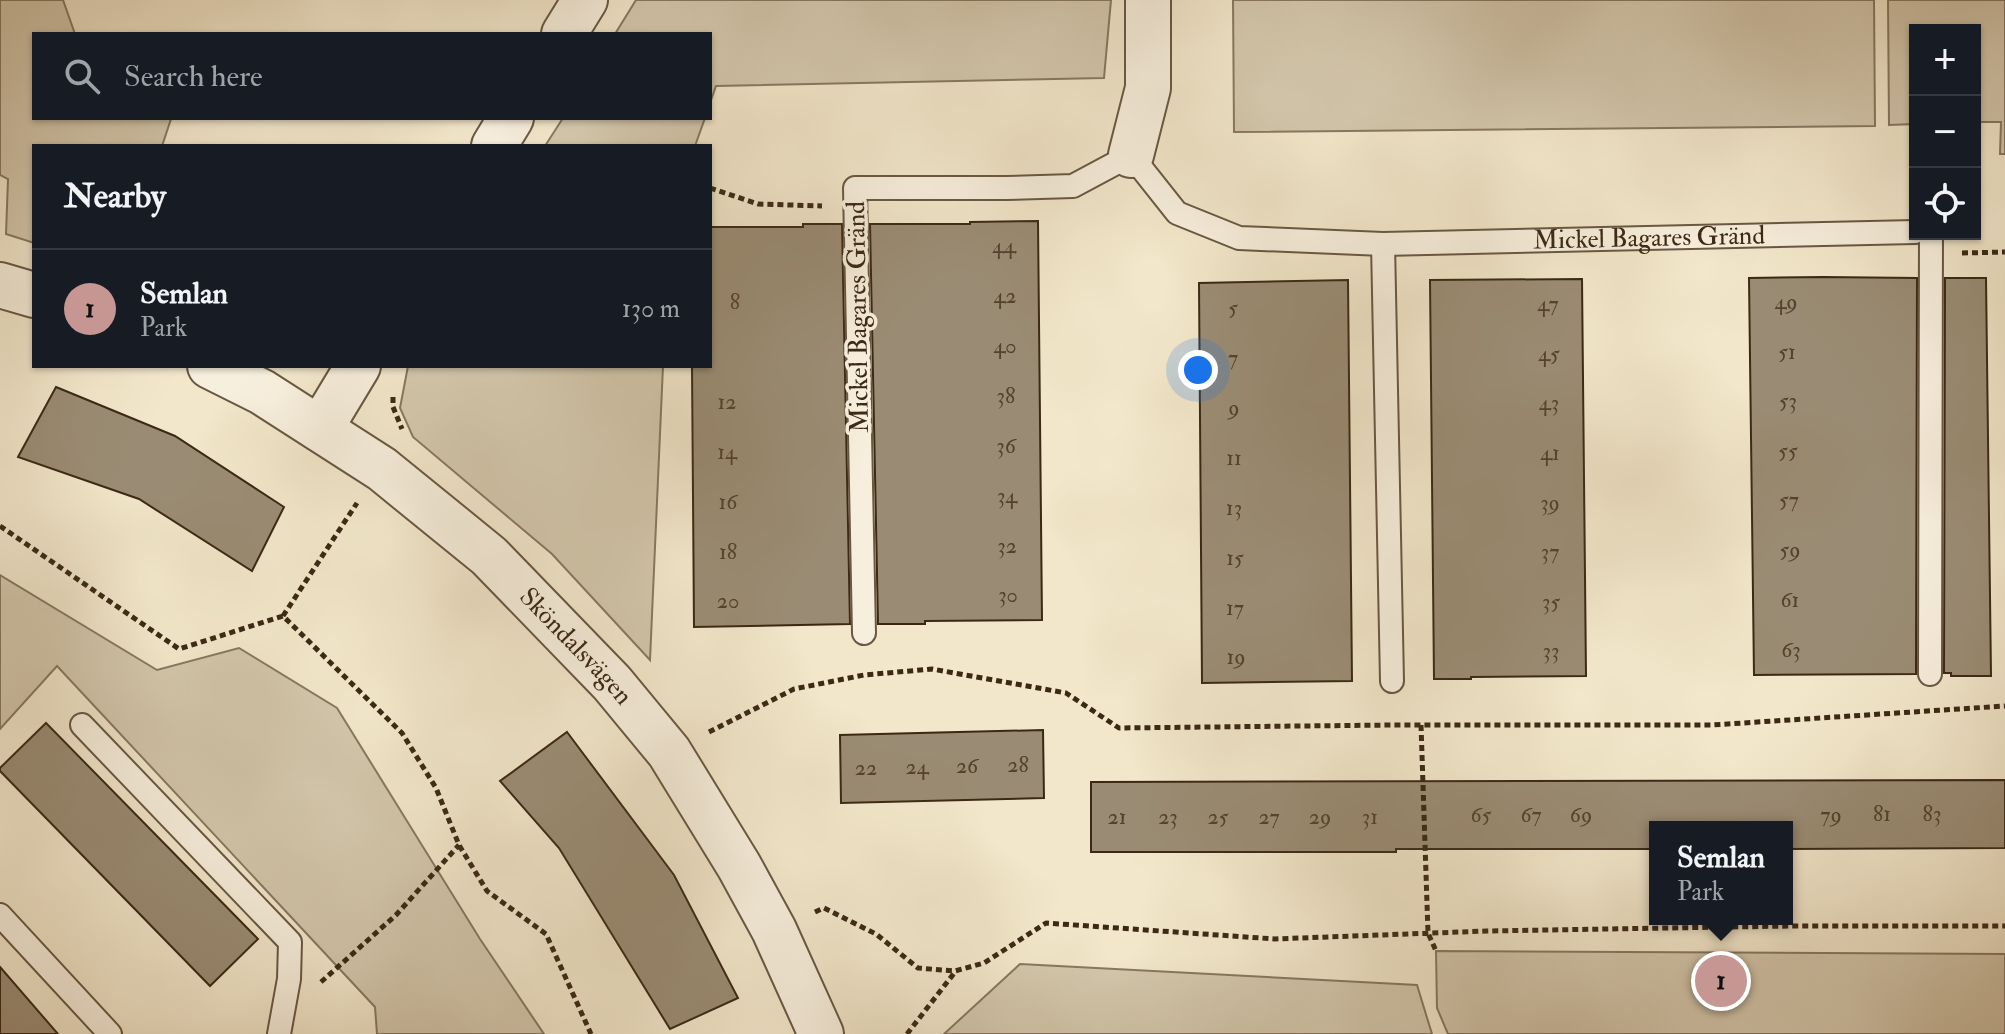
<!DOCTYPE html>
<meta charset="utf-8">
<style>
:root{--surface:#171b24;--page:#242831;--text:#f1f3f6;--muted:#9ea1a6;--line:#363941;--accent:#c59692}
body{margin:0;font-family:"IM FELL Double Pica",serif;background:var(--page);color:var(--text)}
.controls{position:absolute;right:24px;top:24px;display:grid;overflow:hidden;border-radius:0px;box-shadow:0 2px 6px #0004}
.controls button{width:72px;height:72px;display:grid;place-items:center;padding:0;border:0;border-bottom:2px solid var(--line);background:var(--surface);color:var(--text);font:40px sans-serif}
.you{position:absolute;left:1198px;top:370px;width:28px;height:28px;margin:-20px;border:6px solid #fff;border-radius:50%;background:#1a73e8;box-shadow:0 0 0 12px #1a73e833}
.badge{display:grid;place-items:center;width:52px;height:52px;border-radius:50%;background:var(--accent);color:#111;font-size:26px;font-weight:700}
.pin{position:absolute;translate:-50% -50%;border:4px solid #fff;box-shadow:0 2px 8px #0006}
.popup{position:absolute;left:1649px;top:821px;width:144px;height:104px;box-sizing:border-box;display:grid;place-content:center;border-radius:0px;background:var(--surface);filter:drop-shadow(0 2px 6px #0005);font-size:26px;white-space:nowrap;color:var(--muted)}
.popup b{font-size:30px;color:var(--text)}
.popup::after{content:'';position:absolute;left:50%;top:100%;margin-left:-16px;border:16px solid transparent;border-top-color:var(--surface)}
.list{margin:0;padding:0;list-style:none}
h2{display:flex;justify-content:space-between;align-items:center;height:104px;margin:0;padding:0 32px;font-size:34px}
h2 small{font-size:26px;font-weight:400;color:var(--muted)}
.list li{display:grid;grid-template-columns:52px 1fr auto;gap:24px;align-items:center;box-sizing:border-box;height:120px;padding:0 32px;border-top:2px solid var(--line)}
.list b{display:block;font-size:30px;white-space:nowrap}
.list p{margin:0;font-size:26px;white-space:nowrap;color:var(--muted)}
.list em{font-size:26px;font-style:normal;color:var(--muted)}
.icon{flex:none;width:44px;height:44px;fill:none;stroke:currentColor;stroke-width:2;stroke-linecap:round;stroke-linejoin:round}
.map{position:relative;flex:none;width:2005px;height:1034px;overflow:hidden}
.search{position:absolute;background:var(--surface);box-shadow:0 2px 6px #0004;left:32px;top:32px;width:680px;height:88px;display:flex;align-items:center;gap:20px;box-sizing:border-box;padding:0 28px;border-radius:0px;color:var(--muted);font-size:30px}
.panel{position:absolute;background:var(--surface);box-shadow:0 2px 6px #0004;left:32px;top:144px;width:680px;height:224px;border-radius:0px}
.map>svg:first-child{display:block}
.green{fill:#d3c7ac;stroke:#877861;stroke-width:2}
.building{fill:#9a8c74;stroke:#3b2916;stroke-width:2}
.lines{fill:none;stroke-linecap:round;stroke-linejoin:round}
.service-casing{stroke:#695843;stroke-width:26}
.minor-casing{stroke:#695843;stroke-width:48}
.tertiary-casing{stroke:#695843;stroke-width:48}
.path{stroke:#3b2916;stroke-width:5;stroke-dasharray:6 4;stroke-linecap:butt}
.service{stroke:#f7efdd;stroke-width:22}
.minor{stroke:#f7efdd;stroke-width:44}
.tertiary{stroke:#f7efdd;stroke-width:44}
.labels{text-anchor:middle;dominant-baseline:central;stroke-width:7;stroke-linejoin:round;paint-order:stroke}
.number-label{font-size:22px;fill:#53422e}
.street-label{font-size:26px;fill:#3b2916;stroke:#f7efdd}
</style>
<div class="map">
<svg width="2005" height="1034" viewBox="0 0 2005 1034">
<rect width="100%" height="100%" fill="#f2e7cb"/>
<filter id="stains"><feTurbulence type="fractalNoise" baseFrequency=".0025" numOctaves="4"/><feColorMatrix values="0 0 0 0 .2 0 0 0 0 .09 0 0 0 0 .02 0 0 0 .5 -.17"/></filter>
<radialGradient id="worn" r=".72"><stop offset=".6" stop-color="#630" stop-opacity="0"/><stop offset="1" stop-color="#630" stop-opacity=".3"/></radialGradient>
<!-- green -->
<path class="green" d="M0,0H63L75,34H34V118L171,119L162,146H34V243L6,234L8,179L0,175Z
M636,0H1111L1104,78L716,86L710,103V34H615Z
M1233,0H1874L1875,126L1234,132Z
M1888,0H2005V154H2000L2001,122H1975V30H1915V124L1889,125Z
M563,118H705L695,146H545Z
M408,366H663L650,660L552,554L413,437L400,408Z
M0,575L157,670L239,648L337,708L480,939L544,1034H377L375,1007L57,666L0,729Z
M1436,951L2005,954V1034H1448L1437,1008Z
M1020,964L1417,985L1432,1034H944Z"/>
<!-- building -->
<path class="building" d="M1038,221L1042,620L925,621V624H878L870,224H970V222Z
M803,224H842L850,624L694,627L692,366H710V227H803Z
M1823,277L1917,278L1916,674L1754,675L1749,278Z
M1945,278H1986L1991,676H1951V673H1944Z
M1582,279L1586,676L1471,677V679H1434L1430,280Z
M1348,280L1352,681L1202,683L1199,283Z
M56,387L175,436L284,507L252,571L139,499L18,457Z
M46,723L258,939L210,986L0,771V768Z
M1043,730L1044,798L841,803L840,735Z
M567,732L674,875L738,998L670,1029L559,848L500,781Z
M2005,780V848L1787,849V827H1655V849H1396V852H1091V782Z
M0,967L58,1034H0Z"/>
<g class="lines">
<defs>
<g id="service">
<path d="M1383,244L1392,681"/>
<path id="s1" d="M864,633L855,188H1006L1073,186L1131,155L1177,213L1239,238L1383,244L1915,232"/>
<path d="M1930,674L1931,234"/>
<path d="M82,725L290,942L289,979L279,1034"/>
<path d="M0,915L110,1034"/>
</g>
<g id="minor">
<path d="M1131,155L1148,88V0"/>
<path d="M0,285L34,295"/>
<path id="s2" d="M210,366L262,392L382,469L489,556L612,683L669,752L739,866L774,930L821,1034"/>
</g>
<path id="tertiary" d="M564,34L585,0
M494,146L511,118
M320,429L358,366"/>
</defs>
<!-- service casing -->
<use href="#service" class="service-casing"/>
<!-- minor casing -->
<use href="#minor" class="minor-casing"/>
<!-- tertiary casing -->
<use href="#tertiary" class="tertiary-casing"/>
<!-- path -->
<path class="path" d="M710,188L758,204L822,206
M1962,253L2005,252
M393,397V407L402,429
M0,526L179,649L283,616L402,733L436,788L459,845L487,891L546,934L591,1034
M283,616L357,503
M1421,725L1428,933L1436,951
M709,732L794,689L864,675L932,669L1066,693L1119,728L1392,725H1712L2005,706
M815,912L824,908L876,934L918,968L955,971L984,963L1046,923L1275,939L1486,931L1791,926H2005
M321,982L396,915L459,845
M907,1034L955,972"/>
<!-- service -->
<use href="#service" class="service"/>
<!-- minor -->
<use href="#minor" class="minor"/>
<!-- tertiary -->
<use href="#tertiary" class="tertiary"/>
</g>
<g class="labels">
<!-- number labels -->
<g class="number-label">
<text x="1004" y="246">44</text>
<text x="1005" y="296">42</text>
<text x="735" y="302">8</text>
<text x="1786" y="302">49</text>
<text x="1548" y="304">47</text>
<text x="1233" y="308">5</text>
<text x="1005" y="346">40</text>
<text x="1787" y="352">51</text>
<text x="1549" y="354">45</text>
<text x="1233" y="358">7</text>
<text x="1006" y="396">38</text>
<text x="1788" y="401">53</text>
<text x="727" y="402">12</text>
<text x="1549" y="403">43</text>
<text x="1234" y="408">9</text>
<text x="1006" y="446">36</text>
<text x="1788" y="451">55</text>
<text x="727" y="452">14</text>
<text x="1550" y="453">41</text>
<text x="1234" y="458">11</text>
<text x="1007" y="496">34</text>
<text x="1789" y="500">57</text>
<text x="728" y="502">16</text>
<text x="1550" y="503">39</text>
<text x="1234" y="508">13</text>
<text x="1007" y="546">32</text>
<text x="1790" y="550">59</text>
<text x="728" y="552">18</text>
<text x="1550" y="552">37</text>
<text x="1235" y="558">15</text>
<text x="1008" y="595">30</text>
<text x="1790" y="600">61</text>
<text x="728" y="601">20</text>
<text x="1551" y="602">35</text>
<text x="1235" y="608">17</text>
<text x="1791" y="650">63</text>
<text x="1551" y="651">33</text>
<text x="1236" y="657">19</text>
<text x="1018" y="765">28</text>
<text x="967" y="766">26</text>
<text x="917" y="767">24</text>
<text x="866" y="768">22</text>
<text x="1882" y="814">81</text>
<text x="1932" y="814">83</text>
<text x="1481" y="815">65</text>
<text x="1531" y="815">67</text>
<text x="1581" y="815">69</text>
<text x="1831" y="815">79</text>
<text x="1117" y="817">21</text>
<text x="1168" y="817">23</text>
<text x="1218" y="817">25</text>
<text x="1269" y="817">27</text>
<text x="1320" y="817">29</text>
<text x="1370" y="817">31</text>
</g>
<!-- street labels -->
<g class="street-label">
<text stroke="none"><textPath href="#s1" startOffset="1280">Mickel Bagares Gränd</textPath></text>
<text transform="translate(858 317) rotate(-91)">Mickel Bagares Gränd</text>
<text stroke="none"><textPath href="#s2" startOffset="464">Sköndalsvägen</textPath></text>
</g>
</g>
<rect width="100%" height="100%" filter="url(#stains)"/>
<rect width="100%" height="100%" fill="url(#worn)"/>
</svg>
<div class="controls">
<button>+</button>
<button>−</button>
<button><svg class="icon" aria-label="locate" viewBox="0 0 24 24"><circle cx="12" cy="12" r="6"/><path d="M12 2v4M12 18v4M2 12h4M18 12h4"/></svg></button>
</div>
<div class="you"></div>
<div class="pin badge" style="left:1721px;top:981px">1</div>
<div class="popup"><b>Semlan</b>Park</div>
<div class="search"><svg class="icon" aria-label="search" viewBox="0 0 24 24"><circle cx="10" cy="10" r="6"/><path d="M15 15l6 6"/></svg>Search here</div>
<section class="panel">
<h2>Nearby<small></small></h2>
<ul class="list">
<li><span class="badge">1</span><div><b>Semlan</b><p>Park</p></div><em>130 m</em></li>
</ul>
</section>
</div>
